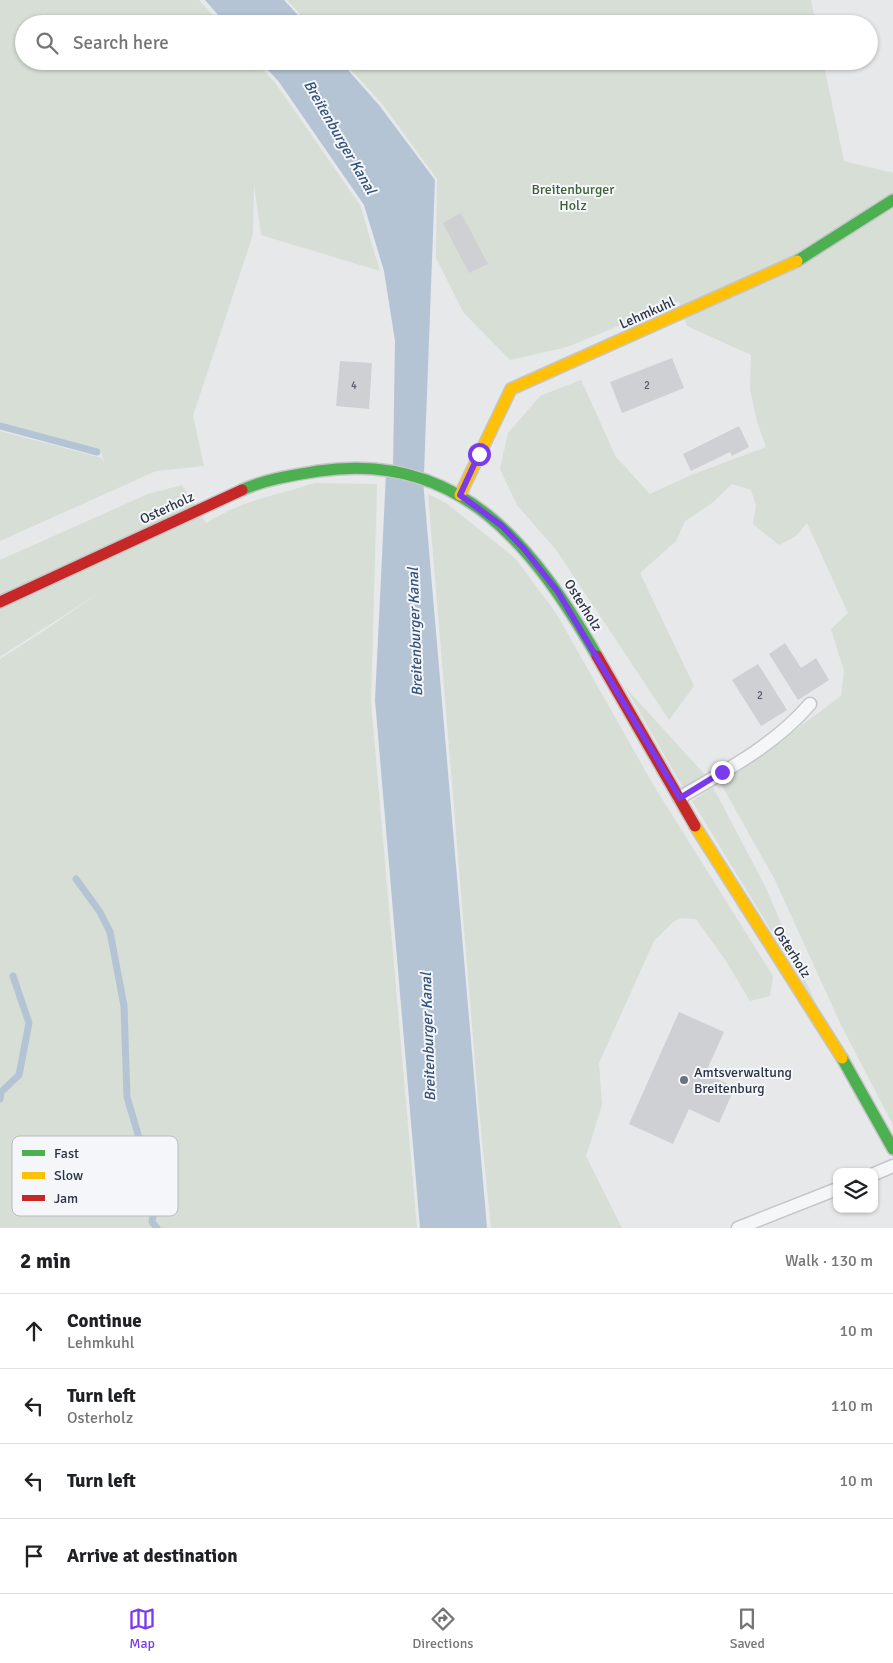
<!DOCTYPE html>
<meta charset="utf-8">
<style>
:root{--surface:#fff;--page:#f6f6f6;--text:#202124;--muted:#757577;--line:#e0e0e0;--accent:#7c3aed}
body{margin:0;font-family:Signika,sans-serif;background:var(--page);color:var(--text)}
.controls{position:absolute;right:15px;bottom:15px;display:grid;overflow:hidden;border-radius:10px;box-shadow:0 1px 4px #0004}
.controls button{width:45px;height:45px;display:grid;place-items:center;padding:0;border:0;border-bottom:1px solid var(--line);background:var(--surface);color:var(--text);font:25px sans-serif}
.stop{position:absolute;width:15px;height:15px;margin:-11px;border:4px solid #7c3aed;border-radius:50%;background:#fff}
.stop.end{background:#7c3aed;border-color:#fff;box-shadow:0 1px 5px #0008}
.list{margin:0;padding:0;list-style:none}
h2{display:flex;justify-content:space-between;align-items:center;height:65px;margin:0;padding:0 20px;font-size:21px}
h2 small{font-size:16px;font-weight:400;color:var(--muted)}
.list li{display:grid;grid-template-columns:32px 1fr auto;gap:15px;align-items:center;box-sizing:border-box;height:75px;padding:0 20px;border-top:1px solid var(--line)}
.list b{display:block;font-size:19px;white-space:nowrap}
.list p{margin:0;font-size:16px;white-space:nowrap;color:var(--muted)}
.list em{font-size:16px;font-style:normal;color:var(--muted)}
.icon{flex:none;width:28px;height:28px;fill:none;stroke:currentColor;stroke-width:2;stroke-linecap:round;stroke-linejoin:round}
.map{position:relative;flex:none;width:893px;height:1228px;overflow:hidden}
.search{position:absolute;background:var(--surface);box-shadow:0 1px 4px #0004;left:15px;right:15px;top:15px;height:55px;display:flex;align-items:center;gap:12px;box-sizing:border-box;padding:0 18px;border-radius:28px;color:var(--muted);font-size:19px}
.sheet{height:365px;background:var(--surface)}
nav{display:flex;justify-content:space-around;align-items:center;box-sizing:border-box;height:70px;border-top:1px solid var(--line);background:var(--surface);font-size:14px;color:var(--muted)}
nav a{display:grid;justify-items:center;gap:2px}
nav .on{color:var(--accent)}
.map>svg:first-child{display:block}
.green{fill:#d6ded6}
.water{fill:#b4c4d5}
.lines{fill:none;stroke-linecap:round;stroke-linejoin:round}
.stream{stroke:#b4c4d5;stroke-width:7}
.building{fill:#ced0d3}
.lane-casing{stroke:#c4c6c8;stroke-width:15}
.fast-casing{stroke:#c4c6c8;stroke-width:14}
.slow-casing{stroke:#c4c6c8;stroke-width:14}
.jam-casing{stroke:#c4c6c8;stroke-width:14}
.lane{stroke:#f5f6f7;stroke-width:12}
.fast{stroke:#4caf50;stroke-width:11}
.slow{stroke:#ffc107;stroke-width:11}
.jam{stroke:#c62828;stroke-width:11}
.route{stroke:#7c3aed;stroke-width:6}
.poi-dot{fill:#6c737f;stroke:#f4f6f9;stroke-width:2}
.labels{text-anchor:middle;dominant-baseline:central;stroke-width:4;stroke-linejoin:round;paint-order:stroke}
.number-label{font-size:11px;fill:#545c69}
.park-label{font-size:14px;fill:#3f6138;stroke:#f4f6f9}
.street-label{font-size:14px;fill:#2b3445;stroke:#f4f6f9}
.poi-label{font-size:14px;fill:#2b3445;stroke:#f4f6f9;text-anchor:start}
.water-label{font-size:15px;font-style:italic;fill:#34527a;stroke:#f4f6f9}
.key{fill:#f4f6f9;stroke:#b8bcc3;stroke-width:1}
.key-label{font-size:14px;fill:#2b3445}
</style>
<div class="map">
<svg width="893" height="1228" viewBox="0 0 893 1228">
<rect width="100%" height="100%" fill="#e6e8ea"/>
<!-- green -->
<path class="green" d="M0,0H199L221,24H24V61H255L276,84L360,205L380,271L261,235L254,185L253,234L193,416L204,466L156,471L0,541V431L102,458L105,466L101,451L0,423Z
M287,0H811L816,24H309Z
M343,61H823L844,161L893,173V1125L841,1025L775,880L720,782L741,770L841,696L844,671L831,629L848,613L807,523L796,536L779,545L753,524L756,505L751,490L732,484L712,503L685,521L676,541L640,573L694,686L669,720L557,551L517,505L500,469L508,433L540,396L581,380L616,457L650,494L691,475L766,447L757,422L750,389L751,355L687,326L679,301L567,347L510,360L463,312L436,258L437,179L383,105Z
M315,483L377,484L371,702L417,1228H0V659C77,612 148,553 228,511C249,500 291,491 315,483Z
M182,485L206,523L0,657V560L148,494Z
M428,494L446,503L515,558L556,613L654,786L773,976L770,996L750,1001L726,961L696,919L681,918L673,922L654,941L599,1063L602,1105L586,1156L622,1228H491L479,1110Z
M625,687L706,776L684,789Z
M713,787L766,888L815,1002L692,801Z"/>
<!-- water -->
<path class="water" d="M205,0H284L306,24H226Z
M260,61H340L379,105L435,180L424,473L393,468L395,341L384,271L364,205L279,82Z
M386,474L423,480L487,1228H420L375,700Z"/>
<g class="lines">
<!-- stream -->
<path class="stream" d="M0,426L97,452
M76,879L100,912L110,932L124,1006L127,1097L140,1141L153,1167L157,1189L152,1222L157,1228
M0,1099L1,1092L19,1075L29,1023L13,976"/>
</g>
<!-- building -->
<path class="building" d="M461,213L488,264L469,273L443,223Z
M672,358L684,388L622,413L610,382Z
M340,361L372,363L369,409L336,406Z
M739,426L749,447L732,456L730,452L691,471L683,454Z
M785,643L801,668L816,658L829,680L798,700L769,654Z
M758,664L787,710L761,726L732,680Z
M679,1012L724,1032L705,1074L735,1087L719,1123L689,1109L673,1144L629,1124Z"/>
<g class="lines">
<defs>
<path id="lane" d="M679,798C725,771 775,745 810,704
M874,1174L893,1166
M738,1228L837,1189"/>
<path id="fast" d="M797,261L893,200
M242,490C266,479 294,475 319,471C460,450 534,547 597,656
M842,1058L893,1149"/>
<path id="slow" d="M460,495L511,389L797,261
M695,826L842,1058"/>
<path id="jam" d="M0,602L242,490
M597,656L695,826"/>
</defs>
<!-- lane casing -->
<use href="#lane" class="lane-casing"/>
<!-- fast casing -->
<use href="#fast" class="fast-casing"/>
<!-- slow casing -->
<use href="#slow" class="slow-casing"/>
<!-- jam casing -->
<use href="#jam" class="jam-casing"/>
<!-- lane -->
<use href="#lane" class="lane"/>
<!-- fast -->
<use href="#fast" class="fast"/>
<!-- slow -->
<use href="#slow" class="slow"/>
<!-- jam -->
<use href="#jam" class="jam"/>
</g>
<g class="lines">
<!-- route -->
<path class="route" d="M479,454L460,495L502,526L524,549L558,592L680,798L722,772"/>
</g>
<!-- markers -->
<circle class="poi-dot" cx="684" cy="1080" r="5"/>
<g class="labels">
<!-- number labels -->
<g class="number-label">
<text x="354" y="385">4</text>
<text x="647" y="385">2</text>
<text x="760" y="695">2</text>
</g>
<!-- park labels -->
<g class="park-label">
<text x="573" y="189">Breitenburger<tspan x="573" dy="16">Holz</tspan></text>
</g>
<!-- street labels -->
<g class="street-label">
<text transform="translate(647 313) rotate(-24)">Lehmkuhl</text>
<text transform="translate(167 508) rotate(-25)">Osterholz</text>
<text transform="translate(583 605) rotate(58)">Osterholz</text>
<text transform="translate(792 952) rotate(58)">Osterholz</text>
</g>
<!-- poi labels -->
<g class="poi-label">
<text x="694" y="1072">Amtsverwaltung<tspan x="694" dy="16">Breitenburg</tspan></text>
</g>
<!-- water labels -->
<g class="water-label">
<text transform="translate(340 137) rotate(60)">Breitenburger Kanal</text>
<text transform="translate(415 632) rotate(-92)">Breitenburger Kanal</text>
<text transform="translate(428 1037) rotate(-92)">Breitenburger Kanal</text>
</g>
</g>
<!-- legend -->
<rect x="12" y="1136" width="166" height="80" rx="8" class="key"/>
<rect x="22" y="1150" width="23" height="6" fill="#4caf50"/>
<rect x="22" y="1172" width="23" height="7" fill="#ffc107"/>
<rect x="22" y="1195" width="23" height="6" fill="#c62828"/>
<g class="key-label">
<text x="54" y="1158">Fast</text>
<text x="54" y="1180">Slow</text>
<text x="54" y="1203">Jam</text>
</g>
</svg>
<div class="controls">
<button><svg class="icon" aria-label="layers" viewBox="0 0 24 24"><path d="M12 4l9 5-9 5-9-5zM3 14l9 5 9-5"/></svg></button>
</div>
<div class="stop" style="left:479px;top:454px"></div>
<div class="stop end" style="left:722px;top:772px"></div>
<div class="search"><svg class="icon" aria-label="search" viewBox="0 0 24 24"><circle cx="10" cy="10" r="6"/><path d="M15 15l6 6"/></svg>Search here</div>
</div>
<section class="sheet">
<h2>2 min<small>Walk · 130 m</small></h2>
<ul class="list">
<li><svg class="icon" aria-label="ahead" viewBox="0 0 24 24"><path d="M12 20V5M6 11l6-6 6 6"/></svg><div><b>Continue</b><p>Lehmkuhl</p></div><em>10 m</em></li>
<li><svg class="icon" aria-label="left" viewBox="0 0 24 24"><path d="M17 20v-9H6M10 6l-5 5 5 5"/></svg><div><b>Turn left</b><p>Osterholz</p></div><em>110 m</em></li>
<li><svg class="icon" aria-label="left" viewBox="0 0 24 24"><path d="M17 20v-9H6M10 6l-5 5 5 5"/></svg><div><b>Turn left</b></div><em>10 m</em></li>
<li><svg class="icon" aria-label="arrive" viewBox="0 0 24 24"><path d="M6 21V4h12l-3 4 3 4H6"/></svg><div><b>Arrive at destination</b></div></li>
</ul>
</section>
<nav>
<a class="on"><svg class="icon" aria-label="map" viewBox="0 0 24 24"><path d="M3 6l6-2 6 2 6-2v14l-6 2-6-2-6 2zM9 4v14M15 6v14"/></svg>Map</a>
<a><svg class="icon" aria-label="directions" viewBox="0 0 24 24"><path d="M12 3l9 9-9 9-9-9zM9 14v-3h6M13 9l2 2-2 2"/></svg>Directions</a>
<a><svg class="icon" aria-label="saved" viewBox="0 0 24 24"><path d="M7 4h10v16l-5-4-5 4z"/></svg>Saved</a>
</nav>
